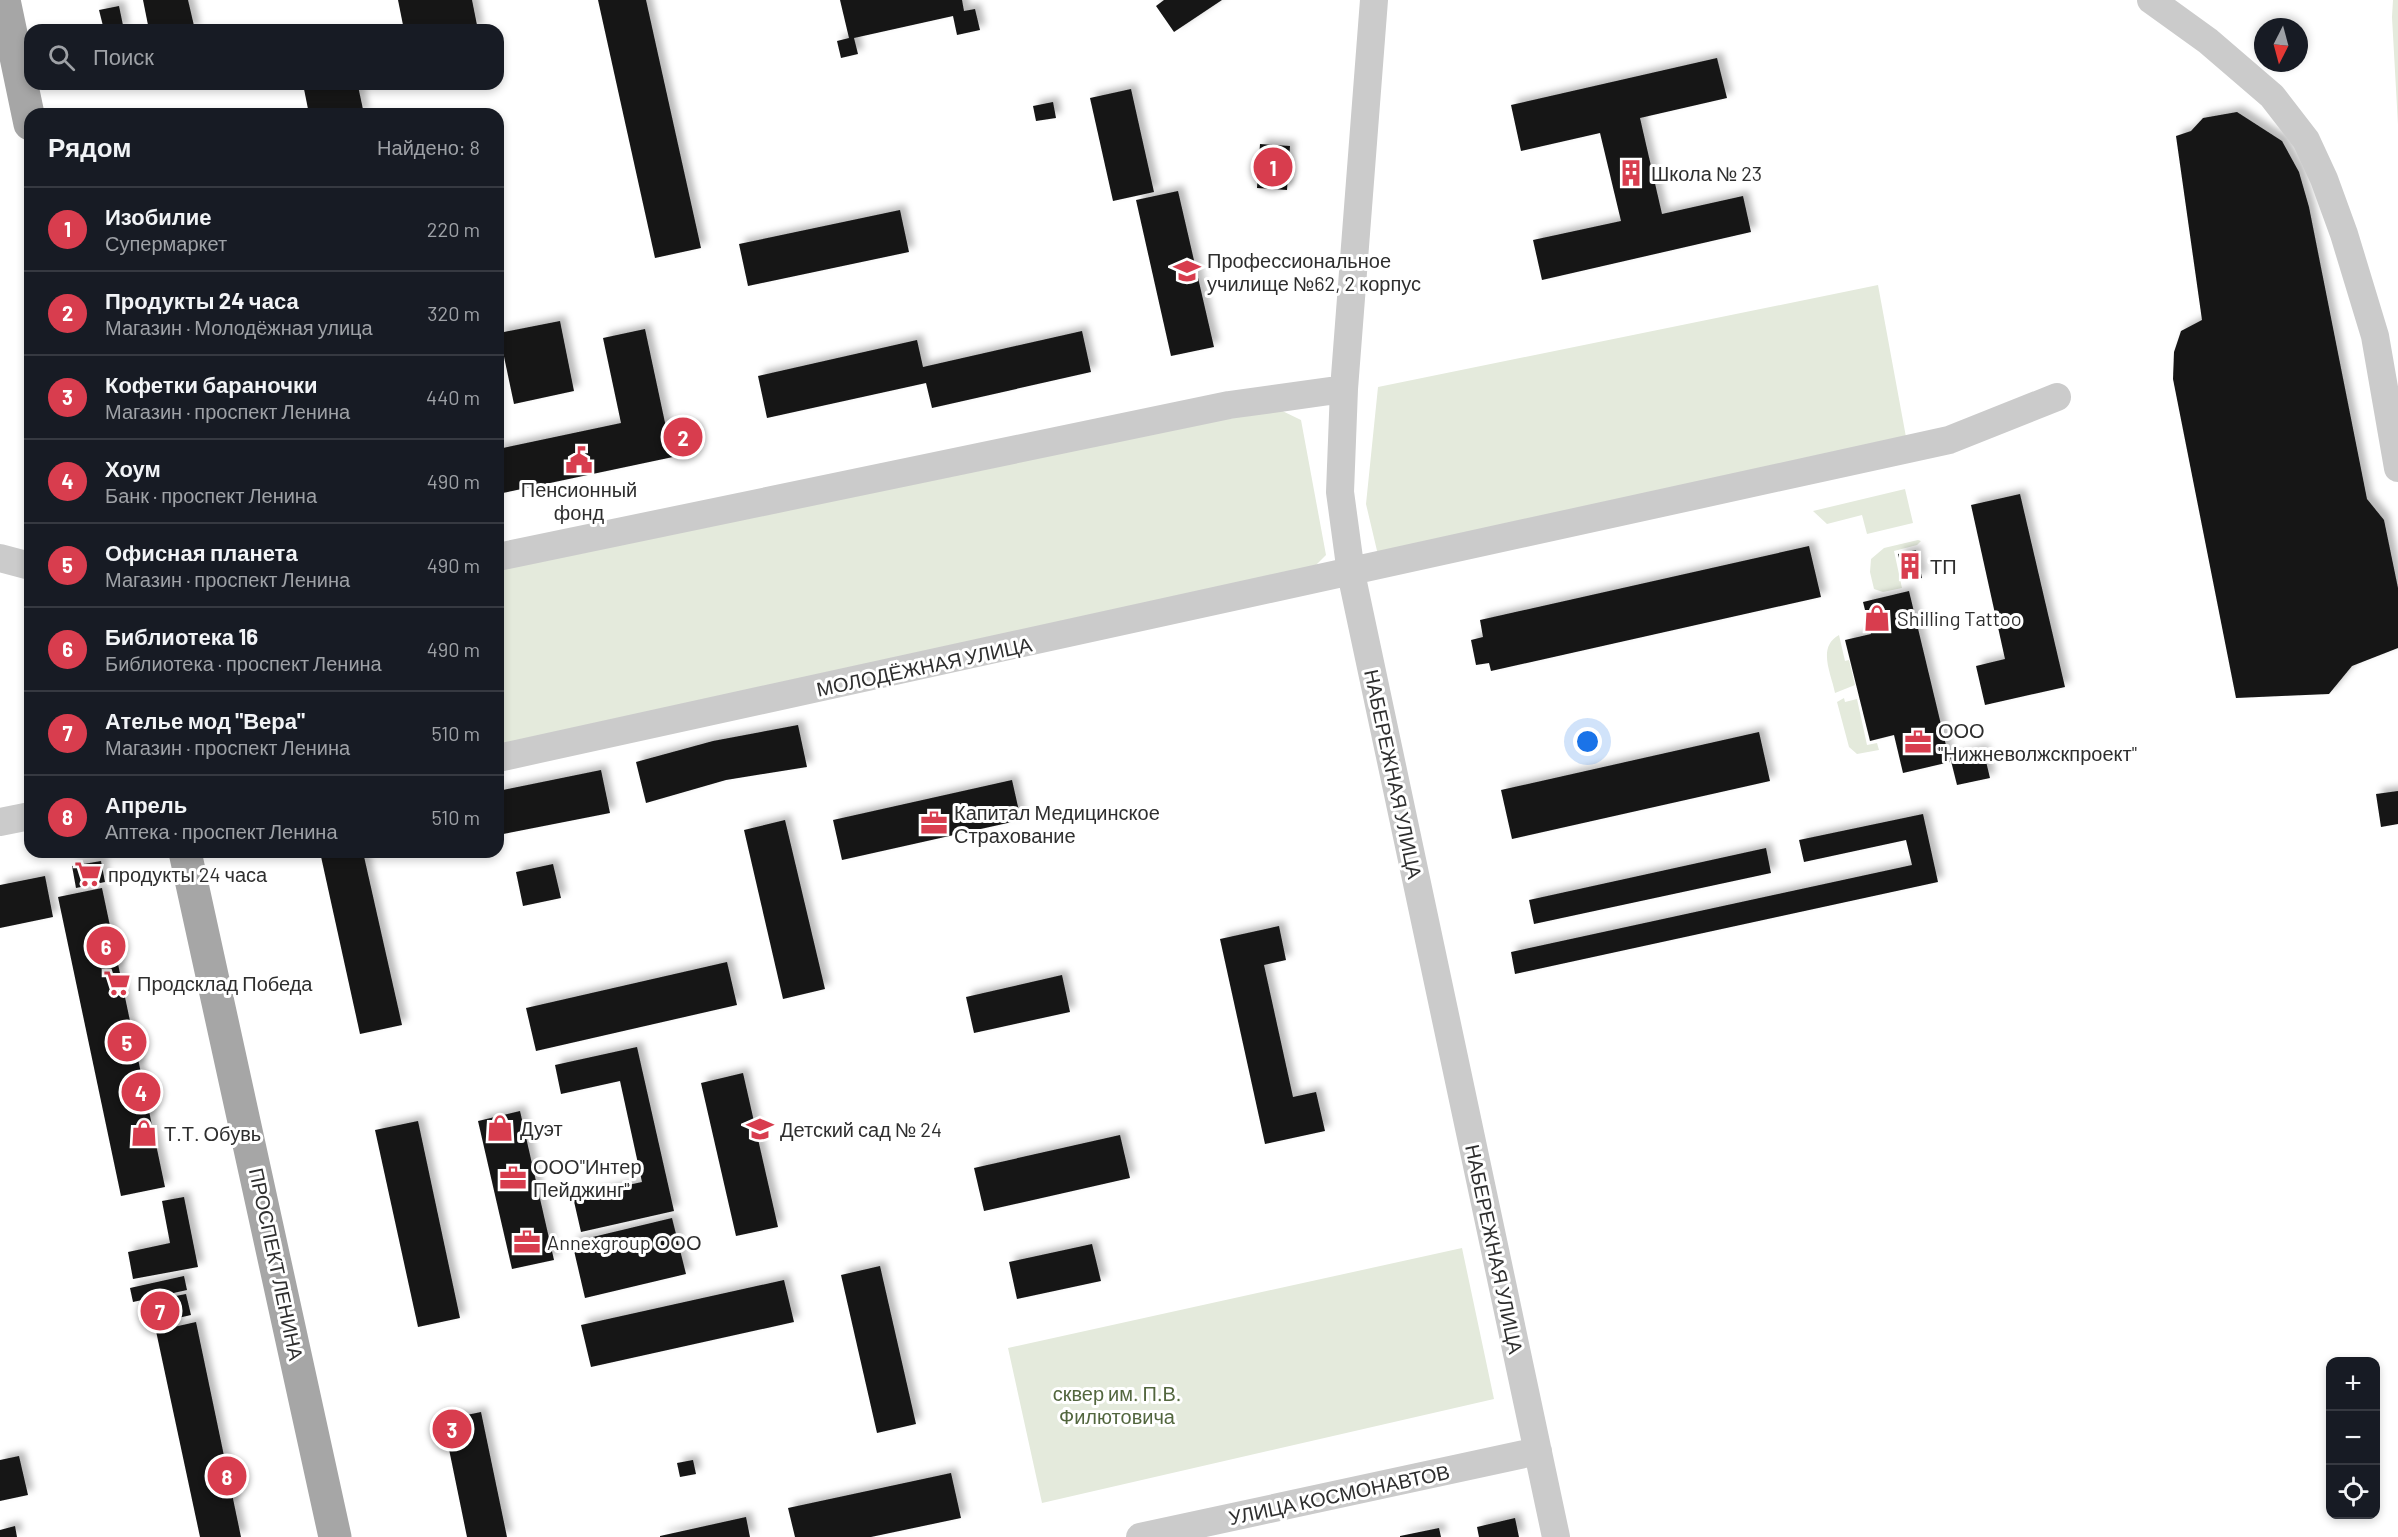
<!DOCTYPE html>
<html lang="ru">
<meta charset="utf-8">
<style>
:root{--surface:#171b24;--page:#242831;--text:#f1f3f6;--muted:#9ea1a6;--line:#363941;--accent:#d83d4e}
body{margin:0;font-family:Barlow,sans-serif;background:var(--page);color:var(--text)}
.controls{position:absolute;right:18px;bottom:18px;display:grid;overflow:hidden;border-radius:12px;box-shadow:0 3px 9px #0003}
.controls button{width:54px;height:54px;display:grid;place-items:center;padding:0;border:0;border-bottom:2px solid var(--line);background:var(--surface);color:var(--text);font:30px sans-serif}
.compass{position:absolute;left:2254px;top:18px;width:54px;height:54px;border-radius:50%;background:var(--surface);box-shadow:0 3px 9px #0003;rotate:186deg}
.you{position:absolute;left:1588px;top:742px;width:21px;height:21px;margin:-15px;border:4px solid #fff;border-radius:50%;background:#1a73e8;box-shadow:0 0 0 9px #1a73e833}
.badge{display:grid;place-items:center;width:39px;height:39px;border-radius:50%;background:var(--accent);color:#fff;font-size:20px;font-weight:700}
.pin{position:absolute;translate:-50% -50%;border:3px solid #fff;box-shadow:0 2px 6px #0006}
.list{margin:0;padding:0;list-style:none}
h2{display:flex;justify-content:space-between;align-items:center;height:78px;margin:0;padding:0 24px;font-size:26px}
h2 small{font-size:20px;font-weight:400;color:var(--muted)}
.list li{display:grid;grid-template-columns:39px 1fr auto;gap:18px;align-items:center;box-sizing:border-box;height:84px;padding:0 24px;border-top:2px solid var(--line)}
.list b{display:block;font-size:22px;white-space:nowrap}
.list p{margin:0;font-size:20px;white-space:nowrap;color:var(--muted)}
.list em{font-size:20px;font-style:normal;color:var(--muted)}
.icon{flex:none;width:33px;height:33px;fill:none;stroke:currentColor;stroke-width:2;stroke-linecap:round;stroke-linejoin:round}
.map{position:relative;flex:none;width:2398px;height:1537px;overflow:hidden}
.search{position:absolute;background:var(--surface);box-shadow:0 3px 9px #0003;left:24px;top:24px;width:480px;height:66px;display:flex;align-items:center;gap:15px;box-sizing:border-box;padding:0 21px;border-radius:18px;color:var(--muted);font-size:22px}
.panel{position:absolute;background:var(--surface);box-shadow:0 3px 9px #0003;left:24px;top:108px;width:480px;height:750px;border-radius:18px}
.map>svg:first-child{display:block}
.green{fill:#e4eadc}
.building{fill:#151515;filter:url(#shadow)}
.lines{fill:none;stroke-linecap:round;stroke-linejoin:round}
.minor{stroke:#cbcbcb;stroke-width:28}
.major{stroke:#a6a6a6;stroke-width:33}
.labels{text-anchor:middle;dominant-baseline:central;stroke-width:6;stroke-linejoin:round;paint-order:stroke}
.poi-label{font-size:20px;fill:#2e2e2e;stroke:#fff;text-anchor:start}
.street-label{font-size:20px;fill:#2e2e2e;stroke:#fff}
.park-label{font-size:20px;fill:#52663e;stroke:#fff}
</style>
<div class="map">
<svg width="2398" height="1537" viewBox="0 0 2398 1537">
<defs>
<filter id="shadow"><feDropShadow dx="5.5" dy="-5.5" stdDeviation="3" flood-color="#0004"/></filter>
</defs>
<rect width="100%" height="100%" fill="#fff"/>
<!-- green -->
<path class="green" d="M2393,0H2398V125L2392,17Z
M1878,285L1906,437L1378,555L1366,504L1378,387Z
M1272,406L1301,420L1326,555L1307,574L498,754V568Z
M1905,489L1913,523L1867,534L1862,515L1827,524L1813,511Z
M1918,540L1921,541L1917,545L1894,551L1902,588L1883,592L1874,589L1870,572L1871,559L1884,548Z
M1839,635L1845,661L1849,660L1855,685L1835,693C1831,673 1817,647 1839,635Z
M1844,698L1845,702L1857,699L1867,745L1877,743L1879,750L1857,754L1849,747L1837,702Z
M1462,1248L1494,1399L1042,1503L1008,1348Z"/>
<!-- building -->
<path class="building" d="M143,0H188L195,30H149Z
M398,0H472L478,30H404Z
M598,0H646L701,248L655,258Z
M840,0H962L964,11L975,9L980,30L957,35L953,16L854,38L858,54L841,58L837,41L849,38Z
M1164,0H1222L1174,32L1156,6Z
M119,6L124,30H104L99,10Z
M1717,58L1727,98L1640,118L1662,214L1743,196L1751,232L1542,280L1533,240L1621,221L1600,133L1521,151L1511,105Z
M303,84H362L358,86L364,114H309Z
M1131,89L1154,192L1113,201L1090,98Z
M1053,102L1056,118L1036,121L1033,106Z
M2237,112L2282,141L2299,172L2309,207L2367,499L2384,520L2398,588V648L2352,666L2329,694L2236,698L2173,379L2174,352L2181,331L2202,320L2176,136L2191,131L2203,118Z
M1260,144L1290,146L1287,190L1257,188Z
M1178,191L1214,347L1171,356L1136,200Z
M900,210L909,252L748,286L739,244Z
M560,321L574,391L514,404L499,333Z
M645,329L667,432L695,427L697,443L670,447L673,457L498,494V449L621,423L603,338Z
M1082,331L1091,372L932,408L926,383L767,418L758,376L917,340L923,367Z
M2020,494L2065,687L1985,705L1976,666L2005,659L1971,505Z
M1809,546L1821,597L1491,671L1489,663L1476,665L1471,640L1483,637L1480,620Z
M1916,550L1922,578L1905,581L1898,554Z
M1909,591L1950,762L1903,773L1894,735L1870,741L1845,640L1871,634L1863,602Z
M798,725L807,767L726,780L646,803L636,762L713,741Z
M1759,732L1770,781L1512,839L1501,790Z
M1983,749L1990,778L1957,785L1950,757Z
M601,770L610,813L498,835V791Z
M1012,780L1021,820L842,860L833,820Z
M2398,791V824L2381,827L2376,794Z
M1923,814L1938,882L1515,974L1511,952L1912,865L1906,840L1804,862L1799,840Z
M785,820L825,989L783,999L744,830Z
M1766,848L1771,873L1534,924L1529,900Z
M320,852H363L402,1025L360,1034Z
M101,861L105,882L76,888L72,866Z
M553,864L561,898L523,906L516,872Z
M45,876L53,917L0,928V885Z
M102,888L165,1187L121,1196L58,897Z
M1279,926L1286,960L1264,965L1293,1097L1316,1092L1325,1131L1265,1144L1220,939Z
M727,962L737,1005L536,1051L526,1008Z
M1062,975L1070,1012L974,1033L966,997Z
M637,1047L674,1211L581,1232L573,1197L642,1182L620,1081L561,1094L555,1065Z
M743,1073L778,1227L736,1236L701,1083Z
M520,1111L554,1260L512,1269L478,1121Z
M418,1121L460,1318L418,1327L375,1130Z
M1120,1135L1130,1178L984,1211L974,1168Z
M184,1197L198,1267L133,1279L128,1252L170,1243L162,1201Z
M672,1218L686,1274L585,1298L572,1242Z
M1092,1244L1101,1281L1017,1299L1009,1262Z
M880,1266L916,1424L877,1433L841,1275Z
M184,1276L187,1290L133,1302L130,1288Z
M784,1280L794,1322L591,1367L581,1325Z
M186,1294L191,1315L165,1321L160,1299Z
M196,1322L241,1537H200L156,1331Z
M481,1412L507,1537H467L443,1420Z
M19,1456L28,1495L0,1501V1460Z
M693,1460L696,1474L680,1477L677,1463Z
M951,1473L961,1518L871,1537H795L788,1508Z
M746,1517L750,1537H660V1536Z
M1515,1518L1519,1537H1479L1477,1527Z
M15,1526L17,1537H0V1530Z
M1439,1528L1441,1537H1400V1536Z"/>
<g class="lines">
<!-- minor -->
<path class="minor" d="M1374,0L1344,389L1340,492L1351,573L1556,1537
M2151,0L2208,41L2272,96L2306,140L2324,179L2344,234L2375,336L2398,468
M498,557L1229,405L1344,389
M0,558L30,566
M498,758L1949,440L2057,397
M0,822L30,816
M1140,1537L1538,1451"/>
<!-- major -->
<path class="major" d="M4,0L30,124
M185,852L335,1537"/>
</g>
<!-- icons -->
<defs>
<symbol id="building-bare" viewBox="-9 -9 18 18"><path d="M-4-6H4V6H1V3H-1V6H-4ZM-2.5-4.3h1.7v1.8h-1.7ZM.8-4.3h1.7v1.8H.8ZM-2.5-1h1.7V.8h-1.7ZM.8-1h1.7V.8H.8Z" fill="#d83d4e" stroke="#fff" stroke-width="2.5" paint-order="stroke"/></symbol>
<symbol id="school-bare" viewBox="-9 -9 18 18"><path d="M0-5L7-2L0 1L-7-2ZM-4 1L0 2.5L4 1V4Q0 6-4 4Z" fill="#d83d4e" stroke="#fff" stroke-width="2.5" paint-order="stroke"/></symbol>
<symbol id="civic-bare" viewBox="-9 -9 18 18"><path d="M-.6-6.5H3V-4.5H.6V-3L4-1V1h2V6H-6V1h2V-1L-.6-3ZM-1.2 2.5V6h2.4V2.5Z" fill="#d83d4e" stroke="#fff" stroke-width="2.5" paint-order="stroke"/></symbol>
<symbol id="shop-bare" viewBox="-9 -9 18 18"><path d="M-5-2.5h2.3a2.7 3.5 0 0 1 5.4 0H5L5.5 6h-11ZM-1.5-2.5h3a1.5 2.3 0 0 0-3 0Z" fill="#d83d4e" stroke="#fff" stroke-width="2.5" paint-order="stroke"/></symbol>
<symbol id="office-bare" viewBox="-9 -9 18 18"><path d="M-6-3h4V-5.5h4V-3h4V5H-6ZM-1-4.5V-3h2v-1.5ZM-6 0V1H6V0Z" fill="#d83d4e" stroke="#fff" stroke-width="2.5" paint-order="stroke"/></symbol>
<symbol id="supermarket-bare" viewBox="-9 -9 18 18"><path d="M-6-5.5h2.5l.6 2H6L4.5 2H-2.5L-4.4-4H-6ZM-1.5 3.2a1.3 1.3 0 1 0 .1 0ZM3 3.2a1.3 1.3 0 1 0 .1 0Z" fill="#d83d4e" stroke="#fff" stroke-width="2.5" paint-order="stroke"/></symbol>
</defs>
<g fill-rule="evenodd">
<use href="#building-bare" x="1612" y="154" width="38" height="38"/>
<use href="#school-bare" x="1168" y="252" width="38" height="38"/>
<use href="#civic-bare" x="560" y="441" width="38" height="38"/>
<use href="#building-bare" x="1891" y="547" width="38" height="38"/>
<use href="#shop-bare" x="1858" y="599" width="38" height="38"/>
<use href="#office-bare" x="1899" y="723" width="38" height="38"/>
<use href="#office-bare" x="915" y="804" width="38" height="38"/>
<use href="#supermarket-bare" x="69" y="855" width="38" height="38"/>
<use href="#supermarket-bare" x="98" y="964" width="38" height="38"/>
<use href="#shop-bare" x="481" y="1109" width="38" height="38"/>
<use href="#school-bare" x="741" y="1110" width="38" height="38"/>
<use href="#shop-bare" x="125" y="1114" width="38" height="38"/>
<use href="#office-bare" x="494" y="1159" width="38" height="38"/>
<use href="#office-bare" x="508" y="1223" width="38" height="38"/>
</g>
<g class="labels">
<!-- poi labels -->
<g class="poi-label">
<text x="1651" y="173">Школа № 23</text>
<text x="1207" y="260">Профессиональное<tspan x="1207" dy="23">училище №62, 2 корпус</tspan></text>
<text x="579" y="489" text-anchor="middle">Пенсионный<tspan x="579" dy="23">фонд</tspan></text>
<text x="1930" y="566">ТП</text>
<text x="1897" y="618">Shilling Tattoo</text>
<text x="1938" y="730">ООО<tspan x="1938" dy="23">"Нижневолжскпроект"</tspan></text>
<text x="954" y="812">Капитал Медицинское<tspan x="954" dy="23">Страхование</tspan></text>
<text x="108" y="874">продукты 24 часа</text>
<text x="137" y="983">Продсклад Победа</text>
<text x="520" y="1128">Дуэт</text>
<text x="780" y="1129">Детский сад № 24</text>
<text x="164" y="1133">Т.Т. Обувь</text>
<text x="533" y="1166">ООО"Интер<tspan x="533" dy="23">Пейджинг"</tspan></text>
<text x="547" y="1242">Annexgroup ООО</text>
</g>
<!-- street labels -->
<g class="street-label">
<text transform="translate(924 666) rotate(-12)">МОЛОДЁЖНАЯ УЛИЦА</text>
<text transform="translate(1394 774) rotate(78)">НАБЕРЕЖНАЯ УЛИЦА</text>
<text transform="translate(1495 1249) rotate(78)">НАБЕРЕЖНАЯ УЛИЦА</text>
<text transform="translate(277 1264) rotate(78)">ПРОСПЕКТ ЛЕНИНА</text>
<text transform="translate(1339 1494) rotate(-12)">УЛИЦА КОСМОНАВТОВ</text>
</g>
<!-- park labels -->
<g class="park-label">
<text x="1117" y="1393">сквер им. П.В.<tspan x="1117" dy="23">Филютовича</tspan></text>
</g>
</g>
</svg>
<div class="controls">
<button>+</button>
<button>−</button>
<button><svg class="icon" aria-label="locate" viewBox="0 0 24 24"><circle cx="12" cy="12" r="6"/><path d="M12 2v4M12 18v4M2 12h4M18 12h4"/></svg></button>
</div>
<svg class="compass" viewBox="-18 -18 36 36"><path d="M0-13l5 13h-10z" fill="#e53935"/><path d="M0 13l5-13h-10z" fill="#9ea1a6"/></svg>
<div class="you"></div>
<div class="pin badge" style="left:1273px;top:167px">1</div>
<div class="pin badge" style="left:683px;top:437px">2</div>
<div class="pin badge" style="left:452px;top:1429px">3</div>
<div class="pin badge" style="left:141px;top:1092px">4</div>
<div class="pin badge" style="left:127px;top:1042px">5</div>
<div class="pin badge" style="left:106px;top:946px">6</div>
<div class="pin badge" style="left:160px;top:1311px">7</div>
<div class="pin badge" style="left:227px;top:1476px">8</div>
<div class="search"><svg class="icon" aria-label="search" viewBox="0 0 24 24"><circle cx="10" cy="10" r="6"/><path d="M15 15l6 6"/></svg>Поиск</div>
<section class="panel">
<h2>Рядом<small>Найдено: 8</small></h2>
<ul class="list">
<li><span class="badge">1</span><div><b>Изобилие</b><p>Супермаркет</p></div><em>220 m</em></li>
<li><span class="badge">2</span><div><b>Продукты 24 часа</b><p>Магазин · Молодёжная улица</p></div><em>320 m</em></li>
<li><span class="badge">3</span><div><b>Кофетки бараночки</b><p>Магазин · проспект Ленина</p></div><em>440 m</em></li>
<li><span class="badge">4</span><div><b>Хоум</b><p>Банк · проспект Ленина</p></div><em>490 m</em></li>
<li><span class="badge">5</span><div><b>Офисная планета</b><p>Магазин · проспект Ленина</p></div><em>490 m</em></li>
<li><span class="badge">6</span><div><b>Библиотека 16</b><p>Библиотека · проспект Ленина</p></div><em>490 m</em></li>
<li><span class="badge">7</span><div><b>Ателье мод &quot;Вера&quot;</b><p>Магазин · проспект Ленина</p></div><em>510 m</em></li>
<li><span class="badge">8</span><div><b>Апрель</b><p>Аптека · проспект Ленина</p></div><em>510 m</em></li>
</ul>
</section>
</div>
